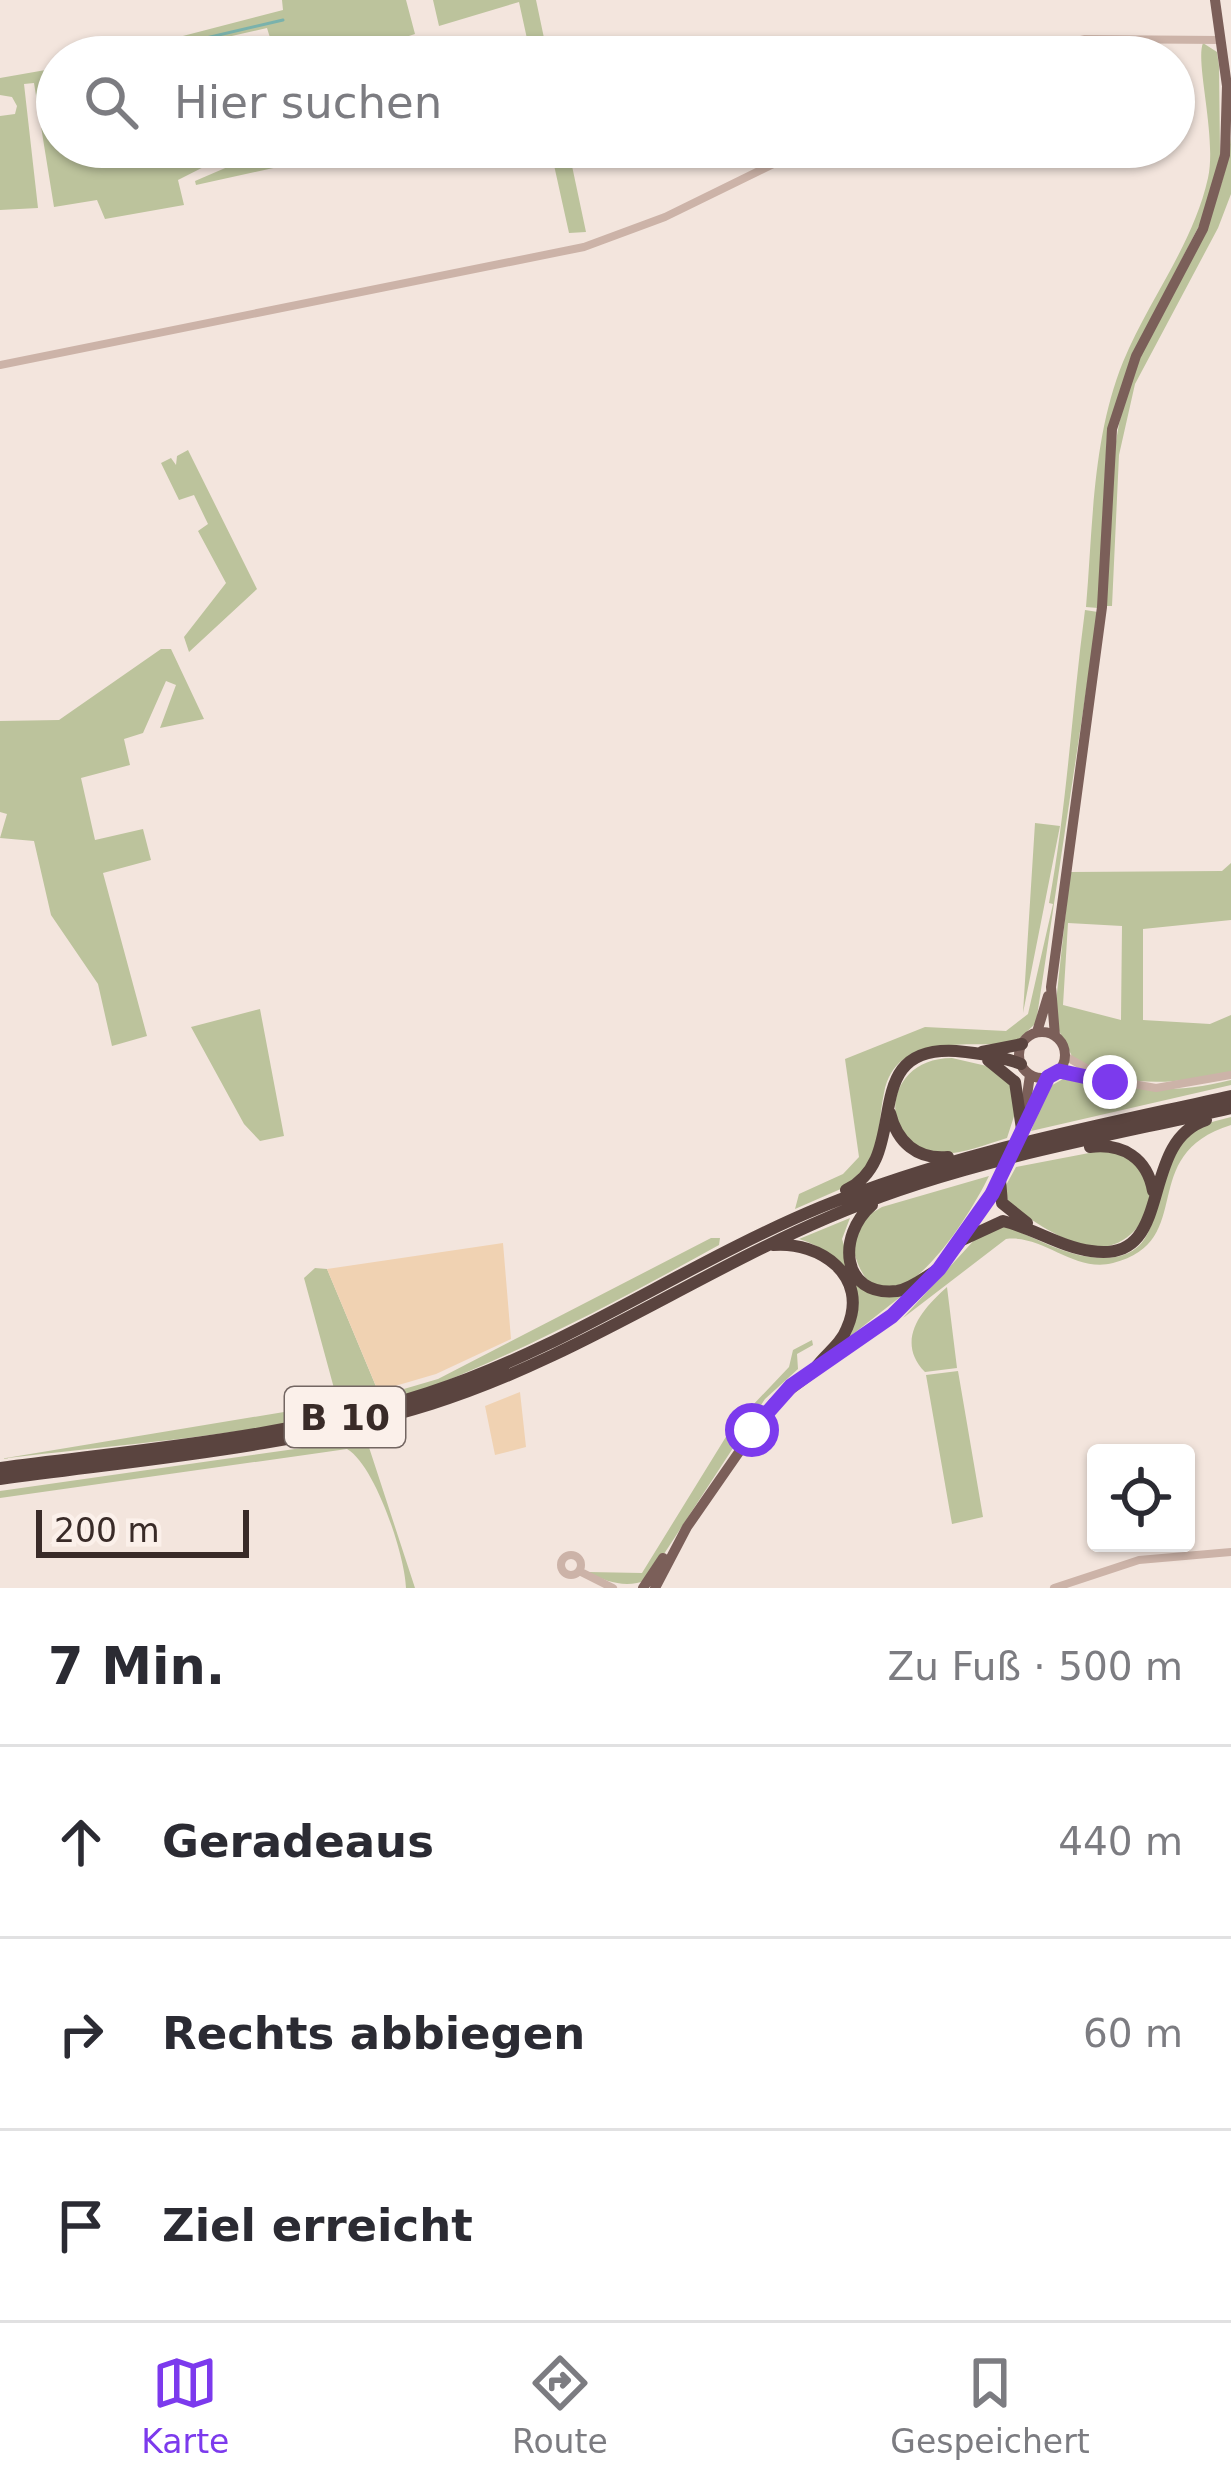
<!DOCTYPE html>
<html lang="de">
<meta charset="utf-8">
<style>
:root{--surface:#fff;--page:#f2f2f3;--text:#2b2b33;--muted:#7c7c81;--line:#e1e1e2;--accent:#7c3aed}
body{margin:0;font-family:"DejaVu Sans",sans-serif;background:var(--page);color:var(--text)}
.controls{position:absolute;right:36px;bottom:36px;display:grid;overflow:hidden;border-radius:12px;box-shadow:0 3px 9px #0004}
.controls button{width:108px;height:108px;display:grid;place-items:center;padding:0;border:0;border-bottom:3px solid var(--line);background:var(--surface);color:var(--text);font:60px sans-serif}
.scale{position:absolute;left:36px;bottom:30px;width:213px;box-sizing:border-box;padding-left:12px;border:6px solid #392b28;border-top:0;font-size:33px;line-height:42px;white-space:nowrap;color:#392b28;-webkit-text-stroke:9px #fbf0ea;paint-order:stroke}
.stop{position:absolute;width:36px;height:36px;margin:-27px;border:9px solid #7c3aed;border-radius:50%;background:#fff}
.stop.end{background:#7c3aed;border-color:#fff;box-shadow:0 3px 12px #0008}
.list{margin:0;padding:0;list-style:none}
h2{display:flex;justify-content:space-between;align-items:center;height:156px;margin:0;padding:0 48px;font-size:51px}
h2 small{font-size:39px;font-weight:400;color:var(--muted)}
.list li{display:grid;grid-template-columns:78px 1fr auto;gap:36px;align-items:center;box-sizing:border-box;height:192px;padding:0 48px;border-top:3px solid var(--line)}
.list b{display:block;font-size:45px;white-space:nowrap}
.list em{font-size:39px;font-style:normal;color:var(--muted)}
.icon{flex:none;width:66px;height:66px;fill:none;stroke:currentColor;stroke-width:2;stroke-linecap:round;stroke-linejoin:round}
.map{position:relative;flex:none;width:1231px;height:1588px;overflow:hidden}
.search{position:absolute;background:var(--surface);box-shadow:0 3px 9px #0004;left:36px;right:36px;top:36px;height:132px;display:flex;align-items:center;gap:30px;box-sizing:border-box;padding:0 42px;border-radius:66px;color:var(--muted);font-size:45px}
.sheet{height:732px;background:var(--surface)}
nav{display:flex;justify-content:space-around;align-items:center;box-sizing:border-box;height:168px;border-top:3px solid var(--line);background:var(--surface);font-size:33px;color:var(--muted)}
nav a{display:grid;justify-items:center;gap:6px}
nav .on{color:var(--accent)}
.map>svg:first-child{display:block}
.green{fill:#bcc39c;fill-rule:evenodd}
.sand{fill:#f0d2b2}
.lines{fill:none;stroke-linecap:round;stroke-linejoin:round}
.stream{stroke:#7ab2ac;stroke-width:3}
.minor{stroke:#ccb3a8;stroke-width:8}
.major{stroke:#7b5f59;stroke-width:10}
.highway{stroke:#5a443f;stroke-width:12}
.route{stroke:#7c3aed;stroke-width:15}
.labels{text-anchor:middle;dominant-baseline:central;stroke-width:9;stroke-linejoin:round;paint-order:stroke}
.shield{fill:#fbf0ea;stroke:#736662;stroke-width:3}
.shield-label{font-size:36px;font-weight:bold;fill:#392b28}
</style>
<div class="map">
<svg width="1231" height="1588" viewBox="0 0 1231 1588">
<rect width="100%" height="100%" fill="#f3e5dd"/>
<!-- green -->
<path class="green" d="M282,0H406L415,34L345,57H256V48L272,44L267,28L183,47L185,57H102L283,10Z
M433,0H536L548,57H531L519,2L439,26Z
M1203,43L1217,52L1219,66L1220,155L1205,214L1130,360L1107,436L1098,608L1086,607C1093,525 1092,439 1123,362C1149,299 1193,245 1208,178C1217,137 1195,62 1203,43Z
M57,68V147H206L208,153L217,147H243L178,180L184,205L105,219L97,200L54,207L34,83L24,84L38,208L0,210V116L15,114L17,106L12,97L0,95V78Z
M1231,137V194L1218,228L1135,384L1119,455L1112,606H1106C1110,530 1106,449 1132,376C1162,293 1221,228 1231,137Z
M274,147H297L301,162L196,185L195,181Z
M550,147H568L586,232L569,233Z
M188,450L257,589L189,652L184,637L226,583L198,531L208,524L194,495L179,500L161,463L171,458L176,465L177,456Z
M1085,610L1098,612L1036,1023L1015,1043C969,1048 896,1031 884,1093C879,1116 880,1138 874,1160L843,1188L795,1209L799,1194L843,1174L859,1157L845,1059L925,1027L1006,1031L1028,1014L1053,904L1049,903C1067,805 1072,708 1085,610Z
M161,649H171L204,719L160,728L176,685L166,681L143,733L124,739L130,765L81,778L95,840L143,829L151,860L103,873L147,1036L112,1046L98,984L51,915L34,841L0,838L7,814L0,812V721L59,720Z
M1035,823L1060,826L1023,1013Z
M1231,863V920L1143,929V1020L1210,1024L1231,1015V1072C1173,1084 1129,1090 1074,1060L1054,1021L1070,872L1222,871ZM1068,923L1122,926L1121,1020L1063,1005Z
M260,1009L284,1136L260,1141L244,1124L191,1027Z
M952,1058L991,1067L1012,1085L1017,1107L1007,1138C987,1144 963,1154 942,1154C878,1154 878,1058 952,1058Z
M1063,1079C1123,1090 1172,1095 1231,1080V1085L1031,1131L1047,1088Z
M1231,1117V1125C1134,1155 1199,1241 1113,1263C1074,1273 1043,1234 1006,1239L903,1318L977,1237L1004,1225C1031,1236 1062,1254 1091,1257C1173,1267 1146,1186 1175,1146C1187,1128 1211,1122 1231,1117Z
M1110,1149C1118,1153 1129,1157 1135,1163C1170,1194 1136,1252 1093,1247C1063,1243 1034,1221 1009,1205L1005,1187L1016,1167Z
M989,1176C967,1222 877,1364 851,1240L865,1217L882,1207Z
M850,1218L842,1239L855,1279L904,1294L848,1338C848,1289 853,1256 799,1239Z
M711,1238H720L719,1245C629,1295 537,1344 441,1383C319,1432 132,1442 0,1459L338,1403L304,1278L315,1268L327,1269L380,1396L438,1379Z
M947,1287L957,1368L925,1372C895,1341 921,1310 947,1287Z
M812,1340L813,1345L797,1354L798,1369L765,1399L647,1580C627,1588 608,1583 588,1572L642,1573L732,1427L789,1367L793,1350Z
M958,1371L983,1517L952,1524L926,1375Z
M364,1432L415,1588H406C405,1555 375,1465 347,1449L0,1498V1491L302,1448Z"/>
<!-- sand -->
<path class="sand" d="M503,1243L511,1339L436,1374L378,1391L327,1269Z
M520,1392L526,1447L495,1455L485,1406Z"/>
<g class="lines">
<!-- stream -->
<path class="stream" d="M125,57L283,20"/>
<!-- minor -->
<path class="minor" d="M1010,57L1085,39L1221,40
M0,365L584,247L665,217L808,147
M1065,1056L1100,1076
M1059,1071L1156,1088L1231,1075
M561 1565a10 10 0 1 1 20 0a10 10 0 1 1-20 0Z
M579,1571L613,1588
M1054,1588L1139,1560L1231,1552"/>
<!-- major -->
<path class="major" d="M1019 1055a23 23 0 1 1 46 0a23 23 0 1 1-46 0Z
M1037,1032L1048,996
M1055,1036L1051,987L1102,607L1112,429L1136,356L1203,229L1225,155L1227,86L1215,0
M1034,1111L1048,1077
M1022,1130L1030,1075
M643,1588L663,1558
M655,1588L687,1527L773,1403L913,1298L964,1239L1013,1153"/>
<!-- highway -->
<path class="highway" d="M982,1052L1022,1044
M988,1060L1015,1082L1022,1129
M890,1113C897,1142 917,1160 948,1157
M1090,1147C1123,1143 1147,1158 1153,1191
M1000,1180L1002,1203L1027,1223
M846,1190C915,1157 854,1045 956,1051C977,1053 1001,1056 1021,1064
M872,1205C837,1235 840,1297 897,1291C912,1289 926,1276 939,1269
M964,1239L1003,1221C1033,1228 1061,1247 1091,1251C1177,1265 1136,1143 1206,1120
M773,1245C820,1241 870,1276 847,1328C841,1344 827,1353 817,1366
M0,1468C143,1449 290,1438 428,1393C567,1348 686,1263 821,1207C952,1153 1093,1127 1231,1096
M0,1479C145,1459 291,1448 431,1404C571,1360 692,1276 827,1218C955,1162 1096,1139 1231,1108"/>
</g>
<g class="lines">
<!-- route -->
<path class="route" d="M752,1430L791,1386L892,1316L939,1269L992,1194L1048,1077L1059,1071L1110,1082"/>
</g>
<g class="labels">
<!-- shield labels -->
<rect class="shield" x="285" y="1387" width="120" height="60" rx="9"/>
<g class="shield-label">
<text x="345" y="1417">B 10</text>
</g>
</g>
</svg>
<div class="controls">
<button><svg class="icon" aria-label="locate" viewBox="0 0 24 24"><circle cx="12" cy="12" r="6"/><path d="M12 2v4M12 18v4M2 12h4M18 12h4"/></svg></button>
</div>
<div class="scale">200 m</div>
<div class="stop" style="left:752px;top:1430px"></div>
<div class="stop end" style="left:1110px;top:1082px"></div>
<div class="search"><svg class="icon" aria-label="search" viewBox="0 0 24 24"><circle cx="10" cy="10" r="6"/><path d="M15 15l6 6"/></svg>Hier suchen</div>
</div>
<section class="sheet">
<h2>7 Min.<small>Zu Fuß · 500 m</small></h2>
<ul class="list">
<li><svg class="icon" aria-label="ahead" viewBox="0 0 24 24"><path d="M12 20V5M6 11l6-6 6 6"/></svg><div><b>Geradeaus</b></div><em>440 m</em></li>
<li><svg class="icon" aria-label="right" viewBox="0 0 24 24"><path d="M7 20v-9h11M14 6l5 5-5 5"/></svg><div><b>Rechts abbiegen</b></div><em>60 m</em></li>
<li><svg class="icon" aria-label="arrive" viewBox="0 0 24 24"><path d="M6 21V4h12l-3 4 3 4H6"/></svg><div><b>Ziel erreicht</b></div></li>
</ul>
</section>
<nav>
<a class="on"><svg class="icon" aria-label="map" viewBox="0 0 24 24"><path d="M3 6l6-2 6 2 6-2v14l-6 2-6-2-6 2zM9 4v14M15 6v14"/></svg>Karte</a>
<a><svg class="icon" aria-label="directions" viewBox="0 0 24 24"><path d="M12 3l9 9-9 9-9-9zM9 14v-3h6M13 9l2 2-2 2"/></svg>Route</a>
<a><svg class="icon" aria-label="saved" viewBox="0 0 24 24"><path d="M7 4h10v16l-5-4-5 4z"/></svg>Gespeichert</a>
</nav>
